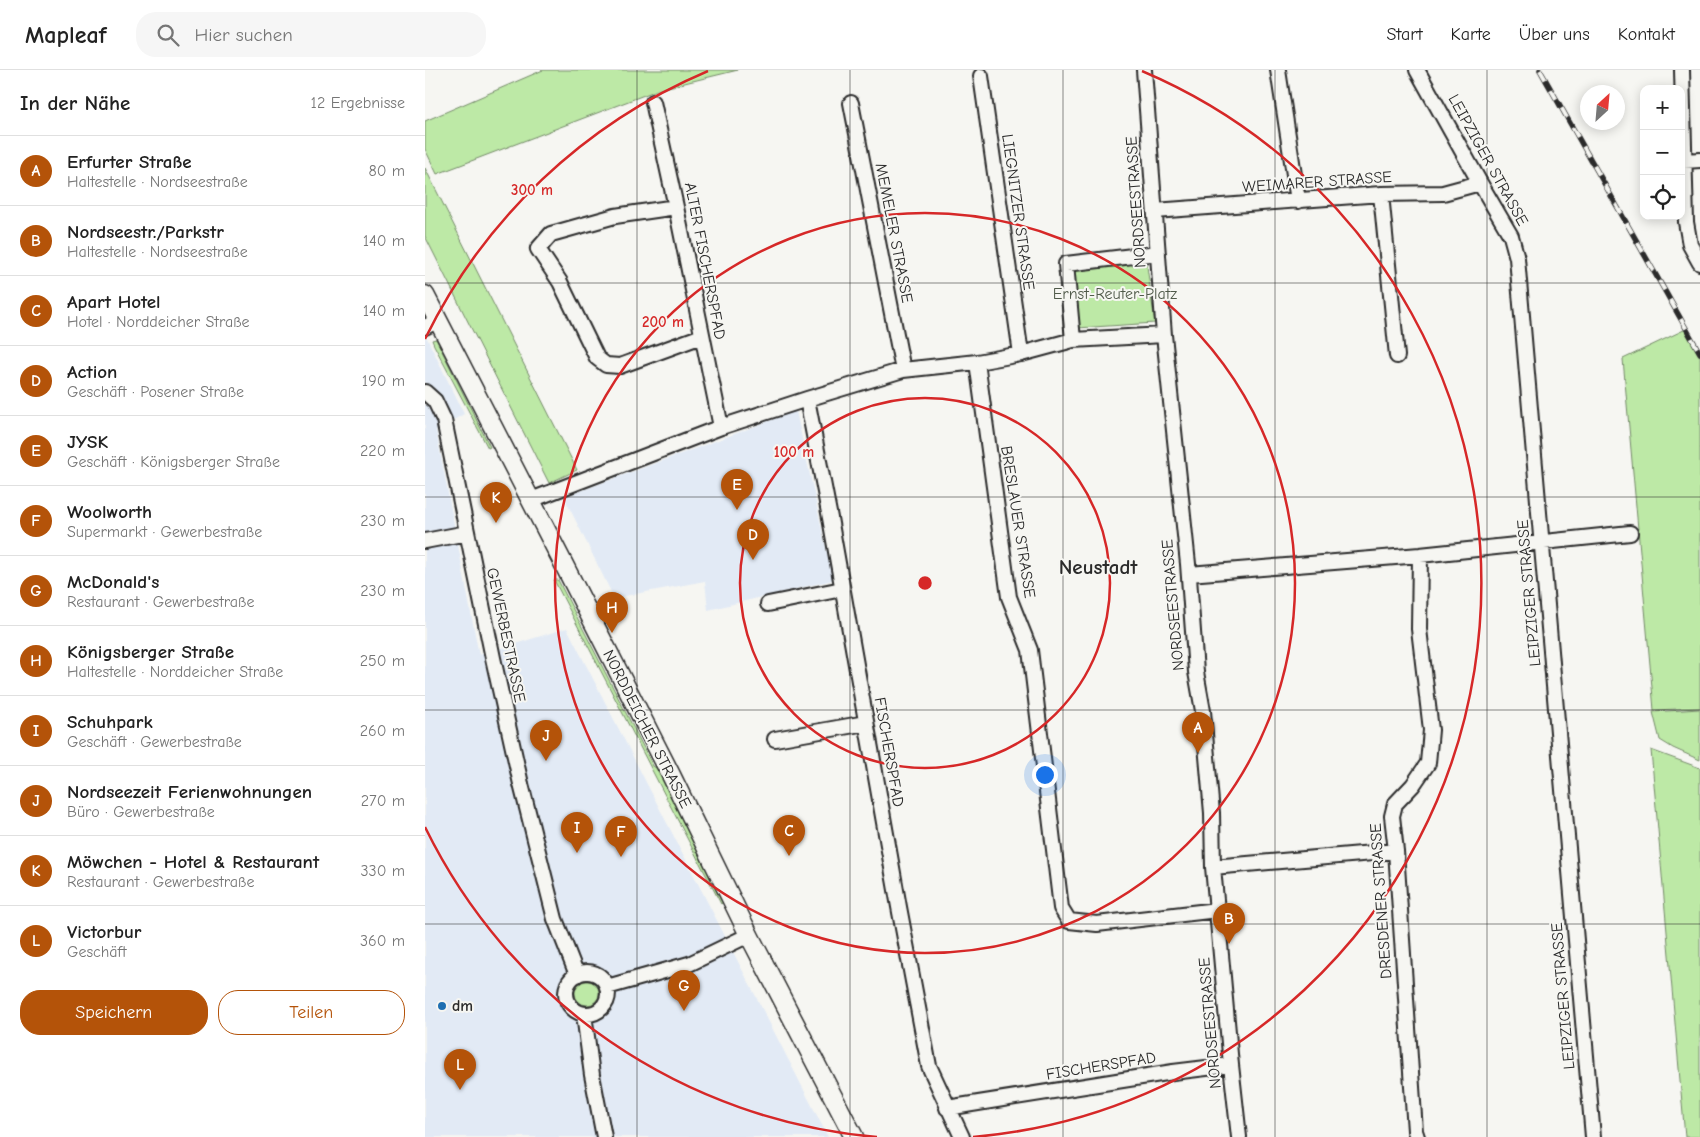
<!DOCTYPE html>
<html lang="de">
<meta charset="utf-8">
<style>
:root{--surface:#fff;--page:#f6f6f6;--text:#222;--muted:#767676;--line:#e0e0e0;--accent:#b45309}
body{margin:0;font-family:"Comic Neue",sans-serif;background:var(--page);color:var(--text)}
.controls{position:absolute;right:15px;top:15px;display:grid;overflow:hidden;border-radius:10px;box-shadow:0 2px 12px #0003}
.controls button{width:45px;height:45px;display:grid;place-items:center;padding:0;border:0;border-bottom:1px solid var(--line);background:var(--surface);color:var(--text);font:25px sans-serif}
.compass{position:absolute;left:1155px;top:15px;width:45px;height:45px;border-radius:50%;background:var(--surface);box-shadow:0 2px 12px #0003;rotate:26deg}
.you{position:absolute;left:619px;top:704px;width:18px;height:18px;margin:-12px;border:4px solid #fff;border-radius:50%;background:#1a73e8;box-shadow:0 0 0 8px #1a73e833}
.badge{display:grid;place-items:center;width:32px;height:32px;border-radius:50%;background:var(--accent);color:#fff;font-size:16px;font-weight:700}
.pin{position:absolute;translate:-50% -41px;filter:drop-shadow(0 1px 2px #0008)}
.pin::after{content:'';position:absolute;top:26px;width:18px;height:15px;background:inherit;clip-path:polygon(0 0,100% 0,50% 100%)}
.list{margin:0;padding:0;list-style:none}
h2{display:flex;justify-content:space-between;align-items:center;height:65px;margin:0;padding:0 20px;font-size:21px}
h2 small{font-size:16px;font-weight:400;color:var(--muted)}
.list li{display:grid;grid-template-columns:32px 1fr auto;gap:15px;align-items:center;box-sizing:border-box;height:70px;padding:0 20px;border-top:1px solid var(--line)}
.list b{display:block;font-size:19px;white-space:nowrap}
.list p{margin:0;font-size:16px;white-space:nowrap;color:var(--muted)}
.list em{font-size:16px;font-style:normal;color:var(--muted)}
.actions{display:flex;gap:10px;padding:15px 20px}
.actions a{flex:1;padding:11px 0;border:1px solid var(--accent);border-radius:20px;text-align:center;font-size:18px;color:var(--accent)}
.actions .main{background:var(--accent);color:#fff}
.icon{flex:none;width:28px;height:28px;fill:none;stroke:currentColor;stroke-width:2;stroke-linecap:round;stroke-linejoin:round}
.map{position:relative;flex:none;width:1275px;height:1067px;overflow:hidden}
header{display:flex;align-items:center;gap:30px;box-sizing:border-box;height:70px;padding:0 25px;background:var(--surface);border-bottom:1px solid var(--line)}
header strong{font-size:24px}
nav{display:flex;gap:28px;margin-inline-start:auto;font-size:18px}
.search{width:350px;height:45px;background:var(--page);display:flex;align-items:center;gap:12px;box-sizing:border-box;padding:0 18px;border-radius:20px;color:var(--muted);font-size:19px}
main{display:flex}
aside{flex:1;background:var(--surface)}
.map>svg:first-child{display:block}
.built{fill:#e2eaf5}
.green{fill:#bde9a6;stroke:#748a68}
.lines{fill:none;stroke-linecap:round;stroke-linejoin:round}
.minor-casing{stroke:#2b2b2b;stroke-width:18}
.major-casing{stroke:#2b2b2b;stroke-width:21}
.minor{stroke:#f6f6f2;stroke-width:14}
.major{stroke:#f6f6f2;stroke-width:18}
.rail-casing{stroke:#2b2b2b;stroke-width:5.5}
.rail{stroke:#f6f6f2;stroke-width:4;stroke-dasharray:11;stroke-linecap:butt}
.grid{fill:none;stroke:#2b2b2b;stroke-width:1;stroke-opacity:0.55}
.ring{fill:none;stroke:#d62828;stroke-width:2.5}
.poi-dot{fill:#1f6fb2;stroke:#f6f6f2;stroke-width:2}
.labels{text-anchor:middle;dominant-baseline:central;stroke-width:4;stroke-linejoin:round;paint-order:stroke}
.street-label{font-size:16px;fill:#2b2b2b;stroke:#f6f6f2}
.park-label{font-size:16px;fill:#505a4a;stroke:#f6f6f2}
.poi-label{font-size:16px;font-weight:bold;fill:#2b2b2b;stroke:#f6f6f2;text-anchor:start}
.district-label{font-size:21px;font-weight:bold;fill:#2b2b2b;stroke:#f6f6f2}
.centre{fill:#d62828;stroke:#f6f6f2;stroke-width:2.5}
.ring-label{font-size:15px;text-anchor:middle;font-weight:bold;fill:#d62828;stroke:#f6f6f2;stroke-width:4;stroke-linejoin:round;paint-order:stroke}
</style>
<header>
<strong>Mapleaf</strong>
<div class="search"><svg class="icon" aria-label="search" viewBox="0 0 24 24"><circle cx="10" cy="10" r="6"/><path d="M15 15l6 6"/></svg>Hier suchen</div>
<nav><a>Start</a><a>Karte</a><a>Über uns</a><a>Kontakt</a></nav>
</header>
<main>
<aside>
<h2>In der Nähe<small>12 Ergebnisse</small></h2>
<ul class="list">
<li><span class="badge">A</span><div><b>Erfurter Straße</b><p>Haltestelle · Nordseestraße</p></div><em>80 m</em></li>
<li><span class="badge">B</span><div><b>Nordseestr./Parkstr</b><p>Haltestelle · Nordseestraße</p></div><em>140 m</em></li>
<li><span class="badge">C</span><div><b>Apart Hotel</b><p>Hotel · Norddeicher Straße</p></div><em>140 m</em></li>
<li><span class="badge">D</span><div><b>Action</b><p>Geschäft · Posener Straße</p></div><em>190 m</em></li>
<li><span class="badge">E</span><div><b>JYSK</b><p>Geschäft · Königsberger Straße</p></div><em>220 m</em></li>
<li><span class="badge">F</span><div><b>Woolworth</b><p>Supermarkt · Gewerbestraße</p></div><em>230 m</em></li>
<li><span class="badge">G</span><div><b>McDonald's</b><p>Restaurant · Gewerbestraße</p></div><em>230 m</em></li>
<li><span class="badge">H</span><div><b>Königsberger Straße</b><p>Haltestelle · Norddeicher Straße</p></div><em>250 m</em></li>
<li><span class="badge">I</span><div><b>Schuhpark</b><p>Geschäft · Gewerbestraße</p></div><em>260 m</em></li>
<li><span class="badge">J</span><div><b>Nordseezeit Ferienwohnungen</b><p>Büro · Gewerbestraße</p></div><em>270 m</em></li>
<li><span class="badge">K</span><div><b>Möwchen - Hotel &amp; Restaurant</b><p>Restaurant · Gewerbestraße</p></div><em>330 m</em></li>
<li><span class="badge">L</span><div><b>Victorbur</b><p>Geschäft</p></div><em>360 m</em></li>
</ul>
<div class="actions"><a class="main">Speichern</a><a>Teilen</a></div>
</aside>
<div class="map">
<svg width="1275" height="1067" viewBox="0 0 1275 1067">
<rect width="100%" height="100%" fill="#f6f6f2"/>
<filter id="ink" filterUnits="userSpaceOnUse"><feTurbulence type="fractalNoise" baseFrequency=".02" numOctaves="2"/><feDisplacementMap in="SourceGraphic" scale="10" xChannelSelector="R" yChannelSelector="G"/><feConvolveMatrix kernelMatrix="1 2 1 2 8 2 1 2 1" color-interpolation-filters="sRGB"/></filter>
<g filter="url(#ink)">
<!-- built -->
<path class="built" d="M0,264L39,344L11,360L54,585L142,558L403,1067H0Z
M371,341L408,510L283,540L280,511L189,528L139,427Z"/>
<!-- green -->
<path class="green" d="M118,0H313L235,19L12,104L0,79V51Z
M0,98L152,400L124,413L0,166Z
M721,189L730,253L652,258L646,197Z
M1261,259L1275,283V638L1229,640L1198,289Z
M11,269L65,377L63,378L9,275L7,270Z
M129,510H133L228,696L234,700L299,831L296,834Z
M1275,639V690L1248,678L1235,670L1228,642Z
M1226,680L1275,698V1067H1260Z
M150 923a12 12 0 1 1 24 0a12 12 0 1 1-24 0Z"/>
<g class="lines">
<defs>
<path id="minor" d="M719,0L739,265L763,494L771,602L778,641L787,743L788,797L806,995L814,1067
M853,0L873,131
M992,0L1055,113L1086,166L1092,188L1168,1067
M1257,0L1261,152L1265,175L1275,193
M556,6L596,284
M228,32L251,137L296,357
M426,33L478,300
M1259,91L1275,90
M956,124L972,286
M251,137L190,146L126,164L113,179L135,212L172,288L181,295L195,296L277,266
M730,141L956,124L1018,123L1055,113
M0,257L12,251
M648,270L641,194L733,183
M552,292L584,527L605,580L636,838L644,851L672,854L792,840
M0,322L10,331L19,350L68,588L96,714L130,849L152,905
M382,329L405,448L474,837L504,996L537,1067
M106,430L296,357L382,329L478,300L552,292L596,284L648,270L739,265
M0,471L42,463
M764,504L995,485L1205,463
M343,534L417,519
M350,669L441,653
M788,797L971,781
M141 923a21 21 0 1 1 42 0a21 21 0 1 1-42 0Z
M182,917L264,894L324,865
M159,944L167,1005L179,1067
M522,1038L748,1002L806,995
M992,1067L990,1061L971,781L967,746L970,734L988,715L1003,693L1006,660L994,559L995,485"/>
<path id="major" d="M0,225L134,485L246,705L324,865L429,1067"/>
</defs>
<!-- minor casing -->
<use href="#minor" class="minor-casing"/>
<!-- major casing -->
<use href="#major" class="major-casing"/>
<!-- minor -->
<use href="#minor" class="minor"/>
<!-- major -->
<use href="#major" class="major"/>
<defs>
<path id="rail" d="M1115,0L1275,283"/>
</defs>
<!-- rail casing -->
<use href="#rail" class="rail-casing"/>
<!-- rail -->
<use href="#rail" class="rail"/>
</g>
</g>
<!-- grid -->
<path class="grid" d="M212,0V1067M425,0V1067M638,0V1067M850,0V1067M1062,0V1067M0,213H1275M0,427H1275M0,640H1275M0,854H1275"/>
<!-- distance rings -->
<g class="ring">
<circle cx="500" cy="513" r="185"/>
<circle cx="500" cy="513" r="370"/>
<path d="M452 1067A556 556 0 0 1 0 757M0 269A556 556 0 0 1 283 1M717 1A556 556 0 0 1 548 1067"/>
</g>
<!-- markers -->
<circle class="poi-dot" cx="17" cy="936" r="5"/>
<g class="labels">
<!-- street labels -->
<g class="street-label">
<text transform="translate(1063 90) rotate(61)">LEIPZIGER STRASSE</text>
<text transform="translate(892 112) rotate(-4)">WEIMARER STRASSE</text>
<text transform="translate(711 132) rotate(-94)">NORDSEESTRASSE</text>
<text transform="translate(593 142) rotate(82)">LIEGNITZER STRASSE</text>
<text transform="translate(469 163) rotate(79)">MEMELER STRASSE</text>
<text transform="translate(280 191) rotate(79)">ALTER FISCHERSPFAD</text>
<text transform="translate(593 452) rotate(81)">BRESLAUER STRASSE</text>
<text transform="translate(1104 523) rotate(-95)">LEIPZIGER STRASSE</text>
<text transform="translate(748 535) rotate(-95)">NORDSEESTRASSE</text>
<text transform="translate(81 565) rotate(78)">GEWERBESTRASSE</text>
<text transform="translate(222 659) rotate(63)">NORDDEICHER STRASSE</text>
<text transform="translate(464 682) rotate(80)">FISCHERSPFAD</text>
<text transform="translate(956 831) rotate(-94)">DRESDENER STRASSE</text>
<text transform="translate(1138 926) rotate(-95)">LEIPZIGER STRASSE</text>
<text transform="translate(785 953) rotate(-95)">NORDSEESTRASSE</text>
<text transform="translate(676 996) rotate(-9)">FISCHERSPFAD</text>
</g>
<!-- park labels -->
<g class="park-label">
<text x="690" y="224">Ernst-Reuter-Platz</text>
</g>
<!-- poi labels -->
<g class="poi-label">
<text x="27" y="936">dm</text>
</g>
<!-- district labels -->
<g class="district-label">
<text x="673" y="497">Neustadt</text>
</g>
</g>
<circle cx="500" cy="513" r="8" class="centre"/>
<g class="ring-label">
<text x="107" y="125">300 m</text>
<text x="238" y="257">200 m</text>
<text x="369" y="387">100 m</text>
</g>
</svg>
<div class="controls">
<button>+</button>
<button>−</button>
<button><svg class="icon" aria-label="locate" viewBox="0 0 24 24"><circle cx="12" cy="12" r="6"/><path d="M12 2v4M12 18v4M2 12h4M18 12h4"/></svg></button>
</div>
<svg class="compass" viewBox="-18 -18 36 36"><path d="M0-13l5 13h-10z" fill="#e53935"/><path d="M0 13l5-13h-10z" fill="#767676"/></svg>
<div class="you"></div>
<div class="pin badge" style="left:773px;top:683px">A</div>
<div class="pin badge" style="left:804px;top:874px">B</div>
<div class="pin badge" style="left:364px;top:786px">C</div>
<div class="pin badge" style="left:328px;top:490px">D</div>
<div class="pin badge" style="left:312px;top:440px">E</div>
<div class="pin badge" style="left:196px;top:787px">F</div>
<div class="pin badge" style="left:259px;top:941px">G</div>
<div class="pin badge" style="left:187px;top:563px">H</div>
<div class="pin badge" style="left:152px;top:783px">I</div>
<div class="pin badge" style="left:121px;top:691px">J</div>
<div class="pin badge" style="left:71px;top:453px">K</div>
<div class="pin badge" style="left:35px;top:1020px">L</div>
</div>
</main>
